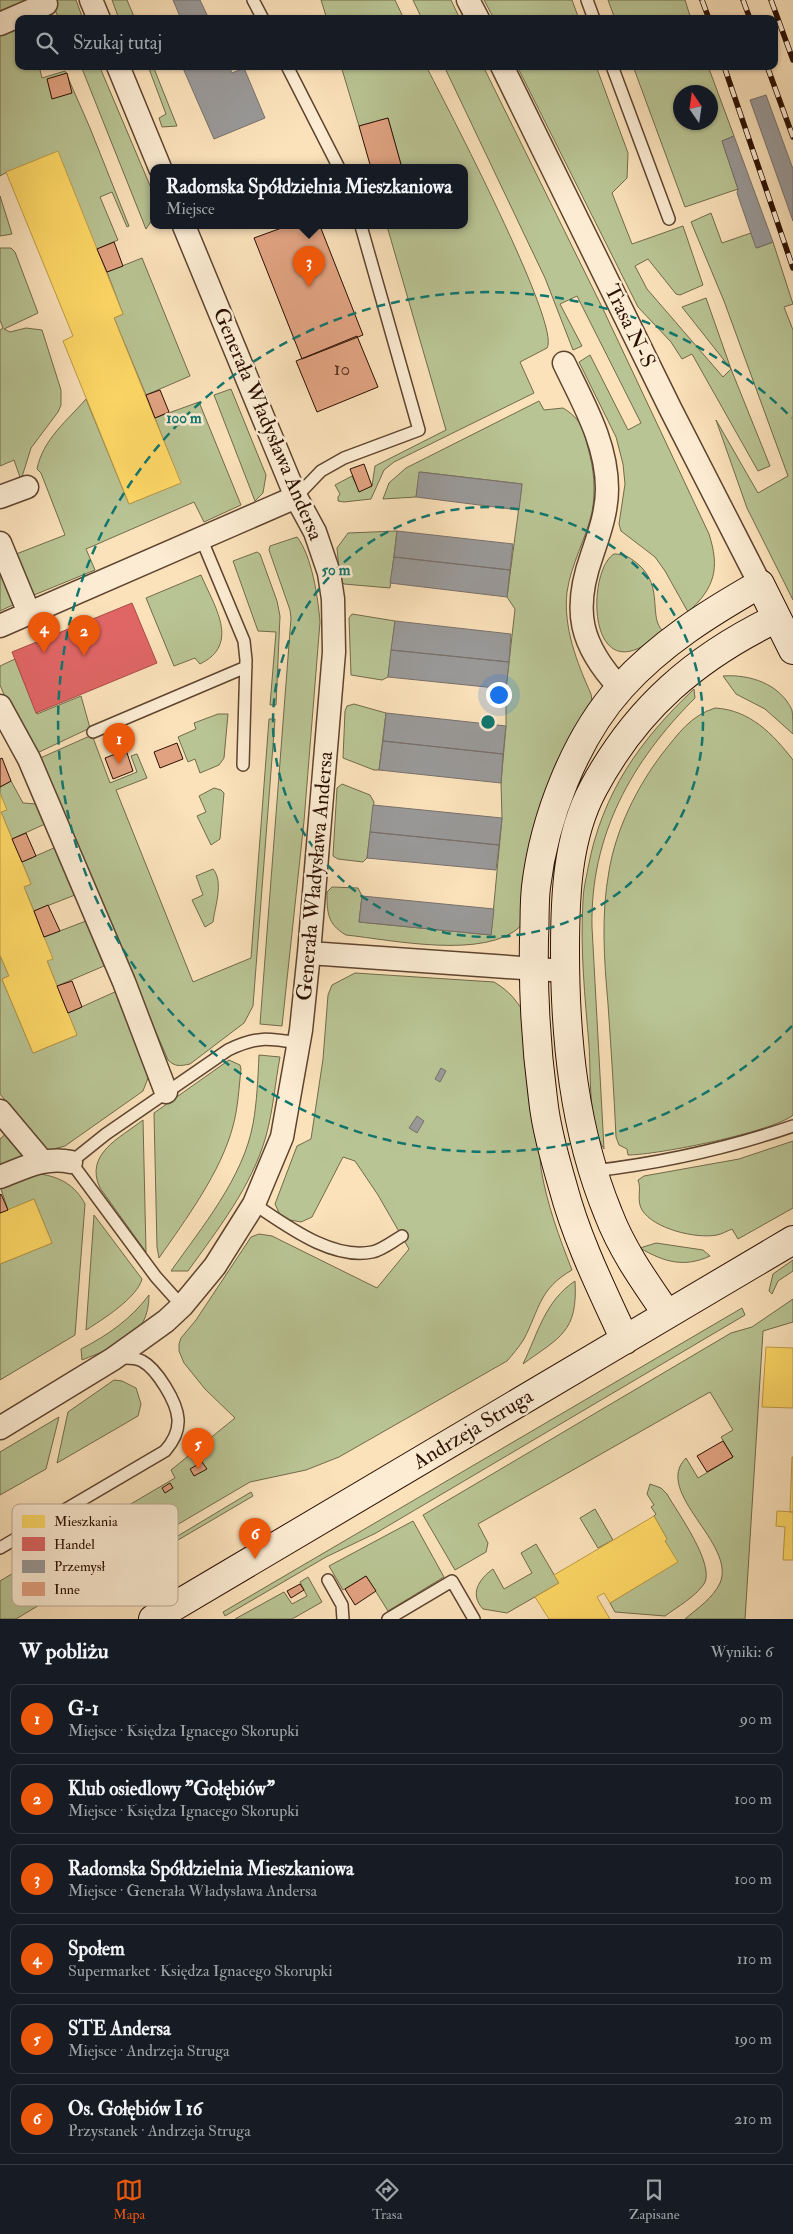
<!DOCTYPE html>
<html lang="pl">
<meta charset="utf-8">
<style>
:root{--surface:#171b24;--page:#242831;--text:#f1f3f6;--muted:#9ea1a6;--line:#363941;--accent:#ea580c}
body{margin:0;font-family:"IM FELL Double Pica",serif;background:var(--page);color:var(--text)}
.compass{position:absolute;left:673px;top:85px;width:45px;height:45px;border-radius:50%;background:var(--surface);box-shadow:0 1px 4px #0004;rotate:347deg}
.you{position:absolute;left:498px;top:694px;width:18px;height:18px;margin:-12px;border:4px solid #fff;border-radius:50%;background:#1a73e8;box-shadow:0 0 0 8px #1a73e833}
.badge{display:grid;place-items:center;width:32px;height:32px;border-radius:50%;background:var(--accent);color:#fff;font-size:16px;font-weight:700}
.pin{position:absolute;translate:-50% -41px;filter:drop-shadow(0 1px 2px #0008)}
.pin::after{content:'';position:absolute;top:26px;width:18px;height:15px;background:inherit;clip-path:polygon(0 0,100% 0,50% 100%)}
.popup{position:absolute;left:150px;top:164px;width:318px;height:65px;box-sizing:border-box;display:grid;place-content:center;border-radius:10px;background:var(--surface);filter:drop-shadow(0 1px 4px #0005);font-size:16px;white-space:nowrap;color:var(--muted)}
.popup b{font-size:19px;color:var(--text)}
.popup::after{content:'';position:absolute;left:50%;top:100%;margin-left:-10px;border:10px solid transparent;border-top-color:var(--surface)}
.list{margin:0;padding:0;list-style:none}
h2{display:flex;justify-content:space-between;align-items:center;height:65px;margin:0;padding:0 20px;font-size:21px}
h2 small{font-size:16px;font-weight:400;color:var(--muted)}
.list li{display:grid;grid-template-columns:32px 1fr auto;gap:15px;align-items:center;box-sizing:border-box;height:70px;margin:0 10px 10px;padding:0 10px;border:1px solid var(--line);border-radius:10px}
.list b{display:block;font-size:19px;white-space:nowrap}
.list p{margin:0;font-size:16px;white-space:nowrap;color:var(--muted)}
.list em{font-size:16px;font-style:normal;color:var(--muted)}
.icon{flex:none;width:28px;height:28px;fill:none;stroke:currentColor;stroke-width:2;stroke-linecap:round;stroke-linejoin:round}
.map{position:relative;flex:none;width:793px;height:1619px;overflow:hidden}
.search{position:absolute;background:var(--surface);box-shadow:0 1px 4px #0004;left:15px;right:15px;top:15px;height:55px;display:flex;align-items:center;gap:12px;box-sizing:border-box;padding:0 18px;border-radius:10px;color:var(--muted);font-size:19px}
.sheet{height:545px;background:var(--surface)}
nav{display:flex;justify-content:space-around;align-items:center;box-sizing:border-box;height:70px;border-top:1px solid var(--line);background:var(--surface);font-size:14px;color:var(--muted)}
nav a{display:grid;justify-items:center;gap:2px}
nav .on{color:var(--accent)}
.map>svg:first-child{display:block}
.green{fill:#b9c494;stroke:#726a4a;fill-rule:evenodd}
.homes{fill:#ffd966;stroke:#bf9c47}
.shops{fill:#e06666;stroke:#a94c47}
.industry{fill:#999;stroke:#78706b}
.building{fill:#e2a382;stroke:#2a0f00}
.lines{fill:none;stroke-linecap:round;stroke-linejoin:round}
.lane-casing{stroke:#5e442f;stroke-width:14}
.street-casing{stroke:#5e442f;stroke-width:25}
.secondary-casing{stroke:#2a0f00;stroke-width:30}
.lane{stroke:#fcecd3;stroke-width:11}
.street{stroke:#fcecd3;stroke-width:22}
.secondary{stroke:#fcecd3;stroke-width:28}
.rail-casing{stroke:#2a0f00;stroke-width:5.5}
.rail{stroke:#fcecd3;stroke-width:4;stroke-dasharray:11;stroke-linecap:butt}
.ring{fill:none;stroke:#0f766e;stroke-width:2.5;stroke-dasharray:9 6}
.labels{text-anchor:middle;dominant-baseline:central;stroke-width:5;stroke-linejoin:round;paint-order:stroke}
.number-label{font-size:19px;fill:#583420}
.street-label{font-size:21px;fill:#2a0f00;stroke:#fcecd3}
.key{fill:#fcecd3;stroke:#bdaa94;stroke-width:1}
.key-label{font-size:14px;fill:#2a0f00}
.centre{fill:#0f766e;stroke:#fcecd3;stroke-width:2.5}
.ring-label{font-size:15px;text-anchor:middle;font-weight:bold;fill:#0f766e;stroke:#fcecd3;stroke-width:5;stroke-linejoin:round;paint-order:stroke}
</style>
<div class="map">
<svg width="793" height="1619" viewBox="0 0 793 1619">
<rect width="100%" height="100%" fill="#fbe2bb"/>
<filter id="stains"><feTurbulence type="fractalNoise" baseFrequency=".004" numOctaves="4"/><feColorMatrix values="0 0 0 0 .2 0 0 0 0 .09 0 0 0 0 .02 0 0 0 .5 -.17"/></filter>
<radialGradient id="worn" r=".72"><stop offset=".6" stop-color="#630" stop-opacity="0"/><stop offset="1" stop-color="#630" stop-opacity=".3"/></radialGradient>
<!-- green -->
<path class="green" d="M0,0H28L0,15Z
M51,0H76L83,19H59Z
M112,0H127L135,19H119Z
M321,0H395L404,19H327Z
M413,0H451L460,19H422Z
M484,0H572L579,19H494Z
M608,0H685L691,19H615Z
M19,27V66H39L42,78L65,71L90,128L129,226L127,227L112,192L100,197L118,240L97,249L7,172L0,176V35Z
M81,66H99L101,70L154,195V217L146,229Z
M148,66H153L177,126L162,127L159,118L166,114Z
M341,66H426C444,101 562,326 547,348L520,362L534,393L394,462L384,470L371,499L344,502L338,501V497L340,494L335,485L352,476L359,491L372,486L375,466L446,430L387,226H464V168H402L388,118L359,126Z
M444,66H483L603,309L709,534C720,568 715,588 688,612L665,571L655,557L621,531L619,524L625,484L623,464L616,437L579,362L590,355L628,430L641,423L577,296L560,304L582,346L573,350L545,278Z
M517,66H596L628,153L627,178L612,193L632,244L683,226L703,285L680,295L676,294L648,259L635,266L647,289L723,377L731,369L682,307L706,298L731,369L770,466L758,471L692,354L682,359L671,342L638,307Z
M633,66H708L734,136L722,141L738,189L685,207ZM680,92H710V122H680Z
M0,196L12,234L0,236Z
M711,213L722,243L751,233L757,248L773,242L793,304L784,307L793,330V600L747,508L716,420L758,493L788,476L724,301L691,222Z
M0,248H11L15,252L38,313L4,329L10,332L26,328L42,330L61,390V405L58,412L31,448L21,480L14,460L0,466V330L3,328L0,320Z
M142,258L190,376L146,395L114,318L123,314L107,272Z
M231,389L266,475L263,493L255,501L214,395Z
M86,399L129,504L180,483L155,418L199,402L241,505L204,522L194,502L86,549L95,570L34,595L11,556L65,535L41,473L37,469C43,439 67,421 86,399Z
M539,401L544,410L563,408C581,419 583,428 588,448C594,469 596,490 592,512C586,539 571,564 567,592C563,627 577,663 591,694L592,701L521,926C485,960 393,940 346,935C327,924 327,912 327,892L332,887L358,888L362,896L359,922L491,935L502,818L501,783L506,726V689L515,609L507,597L522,484L420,472L416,497L383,499L389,483L406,468Z
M397,531L390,588L344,584L340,580L337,548L348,533Z
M297,537C312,556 318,598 320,622L304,821L282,1026L260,1024L291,618L290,610L269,550L270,546Z
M257,552L260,554L277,601L280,616L276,705H270L276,632L258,631L233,561Z
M614,554C625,554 631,558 639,565C664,587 648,618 663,631C655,637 647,645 637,649C587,670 589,569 614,554Z
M0,565L17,603L0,611Z
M201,575C214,606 241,644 200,664L195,658L174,666L146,598Z
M352,614L395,621L388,677L382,680L351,675L349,618Z
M15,659L37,714L81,696L90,728L35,754L5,697L0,685V666Z
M723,676C750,674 780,684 792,710C793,717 793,727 793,734L765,709L736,694Z
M694,689L695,698C632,761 590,835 592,927L604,1149C588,1125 591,1074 589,1045C585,998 580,949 583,901C583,890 586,879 588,868C602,793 640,740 694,689Z
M354,704L386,713L379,770H374L343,758L345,711L347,706Z
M715,708C750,710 773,734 793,760V1115C773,1132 657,1155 628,1155L627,1149L619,1145L616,1137C614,1092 611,1048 608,1004C604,959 601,915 609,871C616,829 637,787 662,754C678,734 690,716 715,708Z
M218,714H228L224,758L219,765L200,773L195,759L188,762L178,737L196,729L194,723Z
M269,719H275L253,1006L244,1023L190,1064C180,1066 175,1067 168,1060L38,759L92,735L110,783L137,772L131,756L137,754L147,778L116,790L193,982L251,958Z
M11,781L23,803L36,804L45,824L12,839L1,812L6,810L0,793V787Z
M342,784L370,795L374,802L367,858L363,862L338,859L333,856L337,788Z
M214,788L221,790L224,793L220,839L211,845L197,816L206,812L199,796Z
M56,847L75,895L34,911L24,887L31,884L22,862Z
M213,869C224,882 215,906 213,922L205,927L192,900L203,895L196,876Z
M86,921L104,966L57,986L47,961L44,937Z
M0,955L9,976L2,979L33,1053L77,1035L68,1013L117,991L148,1066V1078L143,1091L65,1146L46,1151L0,1094Z
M355,973L494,982C511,992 519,1003 528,1021L541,1169C547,1204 559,1237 572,1270C539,1289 540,1308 524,1339C519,1347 513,1354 507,1361L339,1457L306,1470L250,1482L78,1583L121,1541L113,1531L62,1548L61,1545L175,1478L171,1470L235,1418L205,1389L184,1363L179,1351V1344L181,1338L196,1320L251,1237L259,1234L272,1236L377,1288L409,1249L378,1195L355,1161L343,1157L312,1217L301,1222L290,1220L280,1215L275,1204L297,1146L311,1139L323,1059L328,995L332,985Z
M259,1055L280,1057C275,1083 273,1111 266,1136C252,1186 218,1229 188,1271H171C202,1227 243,1178 253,1124C257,1102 258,1077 259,1055Z
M229,1060L240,1065L241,1069C239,1087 238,1108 233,1126C221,1172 186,1219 159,1258L157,1247L154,1113Z
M143,1120L146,1252L100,1188C84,1154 120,1138 143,1120Z
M9,1131L31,1156L0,1166V1139Z
M793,1141V1208L738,1239L732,1229C727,1231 722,1234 717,1235C696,1239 654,1229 642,1210C636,1199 642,1190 638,1180L644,1176L739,1159Z
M40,1174C60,1177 75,1185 85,1204L75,1335L0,1380V1264L52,1243L34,1199L8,1210L0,1186Z
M94,1215L142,1279C137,1298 102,1320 86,1330Z
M656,1243L703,1250L710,1256C684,1268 664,1262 640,1248Z
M793,1260V1271L778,1281L772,1294L769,1291L773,1274Z
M575,1281C578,1332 560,1337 523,1364C538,1333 545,1301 575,1281Z
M149,1295C149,1338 116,1346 82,1360L81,1349C108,1335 130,1320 149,1295Z
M793,1299V1322L763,1331L745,1619H685C698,1608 713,1598 720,1583C737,1544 652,1492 686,1458L698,1478L733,1457L721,1437L733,1430L710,1392L478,1524L488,1543L486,1552L455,1570L423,1515L731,1333L752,1327Z
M742,1308L745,1315L376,1533L326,1557L225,1616L223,1612Z
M114,1380L122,1381L136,1388L141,1404L138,1416L57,1463L68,1412Z
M59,1417L46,1469L0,1495V1452Z
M650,1484L661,1488L667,1494C677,1512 716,1565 704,1584C695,1597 677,1607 665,1616L615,1612L610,1603L677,1562L665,1541L667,1539L654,1516L656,1514L651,1507L654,1505L647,1494Z
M251,1492L253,1496L173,1543L171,1540Z
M595,1509L613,1540L598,1548L580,1518Z
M413,1521L444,1577L388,1611L366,1576L343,1590L329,1566Z
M111,1540L74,1575L65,1557L66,1554Z
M536,1544L559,1583L507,1613L483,1609C469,1594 479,1579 493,1569L504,1589L532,1573L521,1553Z
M47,1553L66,1589L16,1619H0V1581Z
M308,1577L322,1602L292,1619H235L284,1592L292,1604L307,1596L300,1582Z"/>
<!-- homes -->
<path class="homes" d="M58,151L123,314L114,318L181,483L129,504L63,341L73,336L6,172Z
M0,793L7,810L1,812L31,884L24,887L53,959L47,961L77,1035L33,1053L2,979L9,976L0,955Z
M34,1199L52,1243L0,1264V1213Z
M766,1347L793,1348V1408L762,1407Z
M792,1457H793V1512H790Z
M777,1511L793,1512V1560H783L785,1527L776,1526Z
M654,1516L667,1539L665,1541L678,1562L610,1603L604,1593L597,1597L610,1619H549L535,1597L559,1583L554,1575Z"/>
<!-- shops -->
<path class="shops" d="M132,603L157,663L36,713L12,652Z"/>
<!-- industry -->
<path class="industry" d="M173,0H200L209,19H181Z
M182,66H229L232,73L244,68L265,118L214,139Z
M766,95L793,169V221L750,100Z
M734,136L773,242L756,248L737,193L738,189L722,141Z
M419,472L522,484L519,510L416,497Z
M397,531L513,544L510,570L394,557Z
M394,557L510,570L507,597L390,583Z
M395,621L511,634L509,662L391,650Z
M391,650L509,662L506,689L388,677Z
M386,713L506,726L503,754L383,741Z
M383,741L503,754L501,783L379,770Z
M373,805L502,818L499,845L370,832Z
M370,832L499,845L496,870L367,858Z
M362,896L494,909L491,935L359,922Z
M441,1068L446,1071L440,1082L435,1079Z
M417,1116L424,1121L417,1133L409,1128Z"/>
<!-- building -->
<path class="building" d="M67,73L72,93L52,99L47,79Z
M388,118L402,168H371L359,126Z
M287,226H320L363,335L302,359L254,238Z
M114,242L123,266L107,272L97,249Z
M357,336L378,387L317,412L296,361Z
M160,390L169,412L155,418L146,395Z
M364,464L372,486L359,492L350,469Z
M177,743L183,759L160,768L154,752Z
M126,750L133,771L113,779L105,758Z
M2,758L11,781L0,787V759Z
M26,833L36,856L22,862L12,839Z
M48,905L60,931L44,937L34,911Z
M72,981L82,1007L68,1013L57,986Z
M1,1194L8,1210L0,1213V1195Z
M723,1441L733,1457L707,1472L697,1456Z
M202,1462L207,1469L194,1476L190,1469Z
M170,1483L173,1488L165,1493L162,1488Z
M366,1576L376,1591L355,1605L345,1589Z
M300,1584L304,1590L291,1598L287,1591Z"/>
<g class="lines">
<defs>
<path id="lane" d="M253,0L263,19
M587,0L594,19
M287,66L339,168
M612,66L669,219
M296,497L321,471L344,458L419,430L361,226
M201,538L244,641L246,660L243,765
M93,732L246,667
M593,1171C661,1163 729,1148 793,1126
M254,1204C286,1225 331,1260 372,1252C382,1250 393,1241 402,1236
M182,1306L156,1277L71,1162L106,1134L228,1050C257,1036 268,1038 298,1043
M0,1548L165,1451C173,1442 179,1432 178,1419C177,1402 157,1369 142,1361C135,1357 126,1358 119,1358
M328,1580L342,1605L343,1619
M388,1619L452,1581L474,1619"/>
<path id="street" d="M91,0L99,19
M468,0L478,19
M0,24L46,4
M118,66L160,168
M502,66L670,408L760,584
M564,363C583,403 607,443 607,489C607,512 599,534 592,555C572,611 580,645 620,688
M0,497L27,487
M0,543L29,613
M0,626L296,497
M0,706L29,759L124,982L166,1092
M309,953L565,971
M0,1111L42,1161
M0,1177C24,1168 45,1156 71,1162
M0,1428L113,1359L166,1321L182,1306L215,1266L254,1204L282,1137L301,1030L309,953L334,652L333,599L329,573L315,532L296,497L184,226"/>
<path id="secondary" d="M667,1314C645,1282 622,1250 608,1213C574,1130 565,1039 565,951C565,896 567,838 593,789C636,708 696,657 777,618
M625,1340C602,1290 577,1240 563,1187C555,1159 546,1128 543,1099C536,1046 533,992 534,939C535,922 534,904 536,887C544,819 575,738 621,687C661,643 709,613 760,584L793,650
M153,1619L793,1240"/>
</defs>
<!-- lane casing -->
<use href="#lane" class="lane-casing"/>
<!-- street casing -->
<use href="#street" class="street-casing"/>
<!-- secondary casing -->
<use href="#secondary" class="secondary-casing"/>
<!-- lane -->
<use href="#lane" class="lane"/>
<!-- street -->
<use href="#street" class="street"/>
<!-- secondary -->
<use href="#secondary" class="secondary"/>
<defs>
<path id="rail" d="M702,0L709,19
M743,0L750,19
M771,0L793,60
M724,66L793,268
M767,66L793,137"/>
</defs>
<!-- rail casing -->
<use href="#rail" class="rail-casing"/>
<!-- rail -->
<use href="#rail" class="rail"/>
</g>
<!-- distance rings -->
<g class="ring">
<circle cx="488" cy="722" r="215"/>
<path d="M792 1026A430 430 0 1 1 792 418"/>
</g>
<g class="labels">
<!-- number labels -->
<g class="number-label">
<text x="342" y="369">10</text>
</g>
<!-- street labels -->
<g class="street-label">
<text transform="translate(630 326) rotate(64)">Trasa N-S</text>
<text transform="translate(268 424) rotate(67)">Generała Władysława Andersa</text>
<text transform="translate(315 876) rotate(-85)">Generała Władysława Andersa</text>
<text transform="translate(473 1429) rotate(-31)">Andrzeja Struga</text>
</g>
</g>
<!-- legend -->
<rect x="12" y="1504" width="166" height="102" rx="8" class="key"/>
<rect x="22" y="1515" width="23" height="13" fill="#ffd966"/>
<rect x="22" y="1537" width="23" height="14" fill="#e06666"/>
<rect x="22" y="1560" width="23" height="13" fill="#999"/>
<rect x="22" y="1582" width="23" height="14" fill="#e2a382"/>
<g class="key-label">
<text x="54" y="1526">Mieszkania</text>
<text x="54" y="1549">Handel</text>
<text x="54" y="1571">Przemysł</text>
<text x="54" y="1594">Inne</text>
</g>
<circle cx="488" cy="722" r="8" class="centre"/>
<g class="ring-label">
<text x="184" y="423">100 m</text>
<text x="336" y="575">50 m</text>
</g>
<rect width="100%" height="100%" filter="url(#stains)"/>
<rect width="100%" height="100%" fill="url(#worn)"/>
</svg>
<svg class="compass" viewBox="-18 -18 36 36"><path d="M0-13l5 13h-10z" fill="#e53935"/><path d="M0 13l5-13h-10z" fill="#9ea1a6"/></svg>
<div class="you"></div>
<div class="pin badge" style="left:119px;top:764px">1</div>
<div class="pin badge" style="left:84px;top:656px">2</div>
<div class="pin badge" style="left:309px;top:287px">3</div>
<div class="popup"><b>Radomska Spółdzielnia Mieszkaniowa</b>Miejsce</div>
<div class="pin badge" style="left:44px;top:653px">4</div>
<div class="pin badge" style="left:198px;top:1469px">5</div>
<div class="pin badge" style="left:255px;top:1559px">6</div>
<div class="search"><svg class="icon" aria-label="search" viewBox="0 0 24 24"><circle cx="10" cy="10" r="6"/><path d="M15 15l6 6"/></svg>Szukaj tutaj</div>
</div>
<section class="sheet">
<h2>W pobliżu<small>Wyniki: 6</small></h2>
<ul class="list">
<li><span class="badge">1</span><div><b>G-1</b><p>Miejsce · Księdza Ignacego Skorupki</p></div><em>90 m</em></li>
<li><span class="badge">2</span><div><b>Klub osiedlowy &quot;Gołębiów&quot;</b><p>Miejsce · Księdza Ignacego Skorupki</p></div><em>100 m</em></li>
<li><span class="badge">3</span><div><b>Radomska Spółdzielnia Mieszkaniowa</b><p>Miejsce · Generała Władysława Andersa</p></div><em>100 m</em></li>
<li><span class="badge">4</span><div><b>Społem</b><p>Supermarket · Księdza Ignacego Skorupki</p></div><em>110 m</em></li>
<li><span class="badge">5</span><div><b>STE Andersa</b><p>Miejsce · Andrzeja Struga</p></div><em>190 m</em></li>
<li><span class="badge">6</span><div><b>Os. Gołębiów I 16</b><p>Przystanek · Andrzeja Struga</p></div><em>210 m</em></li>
</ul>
</section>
<nav>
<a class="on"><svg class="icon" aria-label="map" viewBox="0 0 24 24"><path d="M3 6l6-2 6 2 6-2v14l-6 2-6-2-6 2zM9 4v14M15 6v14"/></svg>Mapa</a>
<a><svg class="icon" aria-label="directions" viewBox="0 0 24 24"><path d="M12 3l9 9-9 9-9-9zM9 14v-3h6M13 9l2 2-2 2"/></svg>Trasa</a>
<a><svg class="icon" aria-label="saved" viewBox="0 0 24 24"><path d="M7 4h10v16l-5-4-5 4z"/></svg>Zapisane</a>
</nav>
